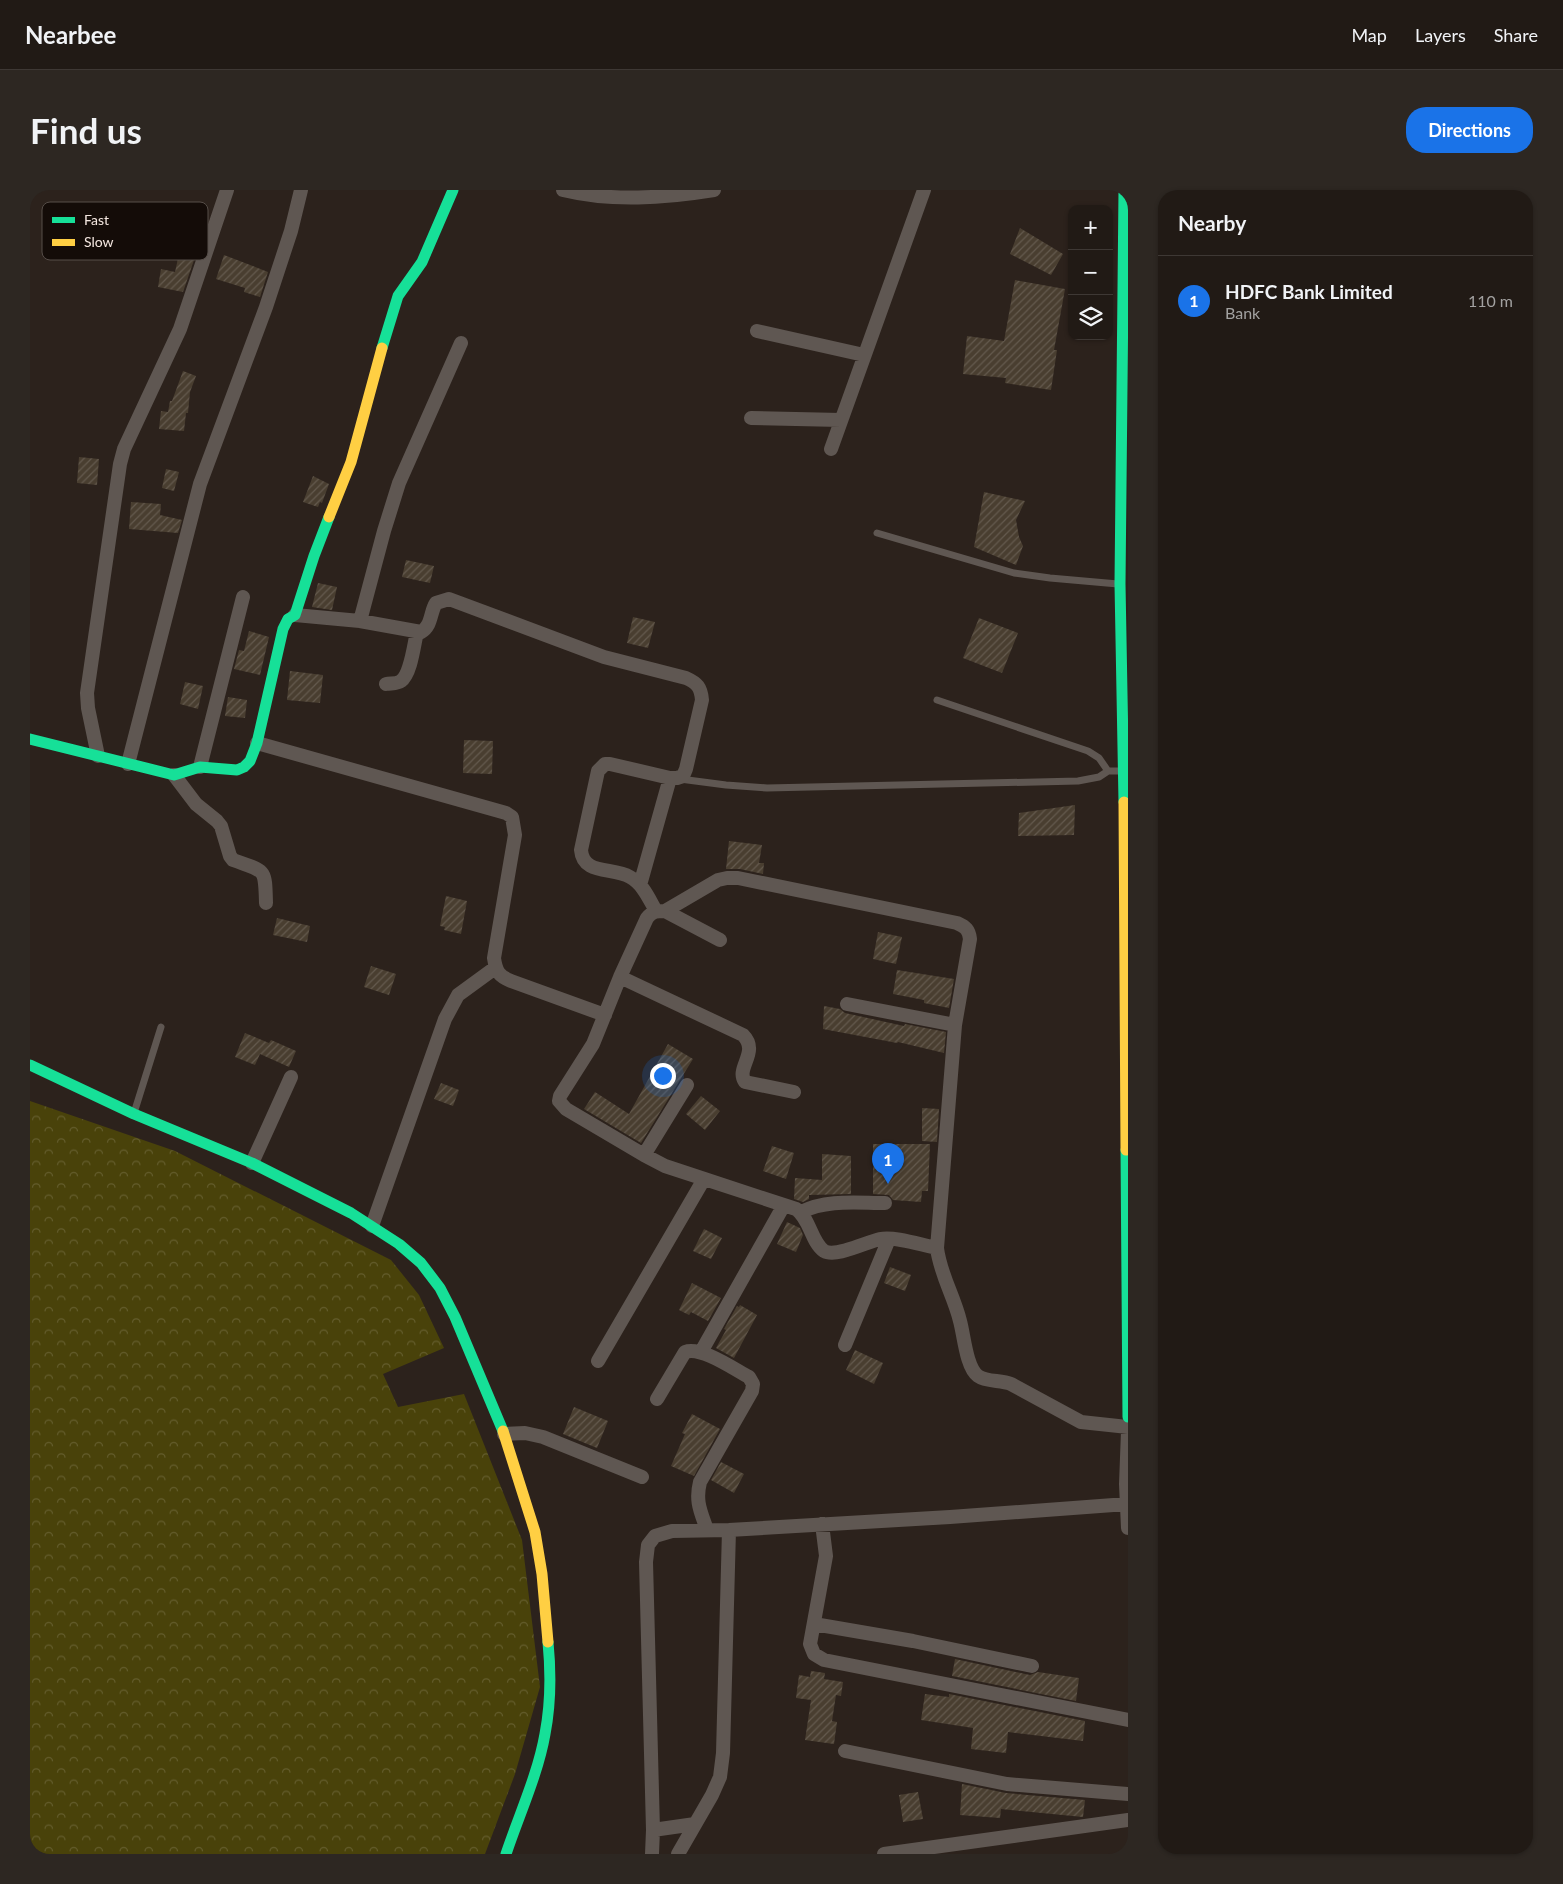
<!DOCTYPE html>
<meta charset="utf-8">
<style>
:root{--surface:#211a15;--page:#2d2722;--text:#f1f3f6;--muted:#a2a1a0;--line:#3e3834;--accent:#1a73e8}
body{margin:0;font-family:Lato,sans-serif;background:var(--page);color:var(--text)}
.controls{position:absolute;right:15px;top:15px;display:grid;overflow:hidden;border-radius:10px;box-shadow:0 1px 4px #0004}
.controls button{width:45px;height:45px;display:grid;place-items:center;padding:0;border:0;border-bottom:1px solid var(--line);background:var(--surface);color:var(--text);font:25px sans-serif}
.you{position:absolute;left:632px;top:885px;width:18px;height:18px;margin:-12px;border:4px solid #fff;border-radius:50%;background:#1a73e8;box-shadow:0 0 0 8px #1a73e833}
.badge{display:grid;place-items:center;width:32px;height:32px;border-radius:50%;background:var(--accent);color:#fff;font-size:16px;font-weight:700}
.pin{position:absolute;translate:-50% -41px;filter:drop-shadow(0 1px 2px #0008)}
.pin::after{content:'';position:absolute;top:26px;width:18px;height:15px;background:inherit;clip-path:polygon(0 0,100% 0,50% 100%)}
.list{margin:0;padding:0;list-style:none}
h2{display:flex;justify-content:space-between;align-items:center;height:65px;margin:0;padding:0 20px;font-size:21px}
h2 small{font-size:16px;font-weight:400;color:var(--muted)}
.list li{display:grid;grid-template-columns:32px 1fr auto;gap:15px;align-items:center;box-sizing:border-box;height:90px;padding:0 20px;border-top:1px solid var(--line)}
.list b{display:block;font-size:19px;white-space:nowrap}
.list p{margin:0;font-size:16px;white-space:nowrap;color:var(--muted)}
.list em{font-size:16px;font-style:normal;color:var(--muted)}
.icon{flex:none;width:28px;height:28px;fill:none;stroke:currentColor;stroke-width:2;stroke-linecap:round;stroke-linejoin:round}
.map{position:relative;flex:none;width:1098px;height:1664px;overflow:hidden;border-radius:20px}
header{display:flex;align-items:center;gap:30px;box-sizing:border-box;height:70px;padding:0 25px;background:var(--surface);border-bottom:1px solid var(--line)}
header strong{font-size:24px}
nav{display:flex;gap:28px;margin-inline-start:auto;font-size:18px}
.intro{display:flex;align-items:center;justify-content:space-between;box-sizing:border-box;height:120px;padding:0 30px}
h1{margin:0;font-size:35px}
.button{padding:12px 22px;border-radius:20px;background:var(--accent);color:#fff;font-size:18px;font-weight:700}
main{display:flex;gap:30px;padding:0 30px}
aside{flex:1;background:var(--surface);border-radius:20px;box-shadow:0 1px 4px #0004}
.map>svg:first-child{display:block}
.forest{fill:url(#forest-crowns)}
.building{fill:url(#building-hatch)}
.lines{fill:none;stroke-linecap:round;stroke-linejoin:round}
.lane{stroke:#5f5752;stroke-width:7}
.street{stroke:#5f5752;stroke-width:14}
.fast{stroke:#16e098;stroke-width:11}
.slow{stroke:#ffcf43;stroke-width:11}
.key{fill:#140c08;stroke:#574e49;stroke-width:1}
.key-label{font-size:14px;fill:#f4e7e0}
</style>
<header>
<strong>Nearbee</strong>
<nav><a>Map</a><a>Layers</a><a>Share</a></nav>
</header>
<div class="intro"><h1>Find us</h1><a class="button">Directions</a></div>
<main>
<div class="map">
<svg width="1098" height="1664" viewBox="0 0 1098 1664">
<defs>
<pattern id="forest-crowns" width="20" height="18" patternUnits="userSpaceOnUse" patternTransform="scale(1.25)"><rect width="20" height="18" fill="#49420a"/><path d="M2 6a3 3 0 1 1 6 0M12 15a3 3 0 1 1 6 0" fill="none" stroke="#645d2d"/></pattern>
<pattern id="building-hatch" width="6" height="6" patternUnits="userSpaceOnUse" patternTransform="scale(1.25)"><rect width="6" height="6" fill="#493e30"/><path d="M-1 1l2-2M0 6l6-6M5 7l2-2" fill="none" stroke="#645a4e"/></pattern>
</defs>
<rect width="100%" height="100%" fill="#2c221c"/>
<!-- forest -->
<path class="forest" d="M0,911L145,961L361,1070L389,1105L414,1158L353,1184L368,1217L434,1204L492,1350L510,1497L485,1584L455,1664H0Z"/>
<!-- building -->
<path class="building" d="M155,37L174,41L153,102L128,97L131,79L145,82Z
M990,38L1033,64L1021,85L980,64Z
M194,65L238,82L230,107L214,102L215,98L186,89Z
M985,90L1035,99L1024,160H1027L1021,200L975,193L976,188L933,184L937,146L974,151Z
M153,181L166,186L160,202L158,223H156L154,241L129,239L131,221L138,222L140,211H142Z
M49,267L69,269L67,295L47,293Z
M136,279L149,282L144,301L132,298Z
M283,286L299,294L292,313L290,312L288,317L273,312Z
M954,302L995,311L986,330L989,347L993,356L986,375L944,357Z
M101,312L131,314L130,325L152,330L148,343L99,339Z
M376,370L404,376L400,393L372,387Z
M288,393L307,397L302,420L282,417Z
M603,427L625,432L618,458L597,453Z
M949,428L988,443L972,483L933,468Z
M219,441L239,447L230,485L204,479L209,460L214,461Z
M260,481L293,485L290,513L257,510Z
M155,492L173,496L168,519L150,514Z
M198,507L217,510L215,528L195,526Z
M434,550L463,551L462,584L433,583Z
M1045,615L1044,645L988,646L989,623Z
M699,651L732,655L729,673H734L733,684L710,679H696Z
M416,706L437,711L431,744L414,740L415,737L410,736Z
M247,728L280,736L277,752L243,745Z
M848,742L872,747L866,774L843,769Z
M341,776L366,784L359,805L334,797Z
M867,780L924,789L919,818L894,813V810L863,804Z
M794,816L810,819L815,823L874,836L875,834L916,842L914,863L868,852L867,853L793,839Z
M215,843L239,853L241,850L266,861L259,877L230,864L225,875L205,867Z
M638,854L663,869L611,953L554,919L565,902L599,924Z
M411,893L429,900L423,916L404,909Z
M671,906L690,921L675,940L656,924Z
M892,918L909,919L907,952L892,951Z
M843,954H900L898,1001H892L891,1012L863,1010L859,1005L843,1004Z
M742,956L764,963L756,989L733,981Z
M792,964L821,966V1004L779,1005V1009L773,1012L764,1009L765,988L792,990Z
M757,1032L770,1038L773,1045L766,1062L747,1054Z
M674,1039L692,1048L681,1069L663,1061Z
M860,1077L881,1085L875,1101L854,1093Z
M662,1093L691,1108L678,1131L661,1122L659,1125L649,1120Z
M710,1115L727,1125L704,1168L686,1158L696,1140L694,1139L707,1116L709,1117Z
M825,1160L853,1173L844,1194L816,1180Z
M544,1217L578,1231L567,1258L533,1244Z
M662,1224L690,1239L664,1286L641,1276L655,1244L652,1243Z
M691,1272L714,1284L704,1303L681,1290Z
M925,1469L1000,1485L1008,1482L1049,1488L1046,1511L922,1486Z
M781,1481L795,1483L794,1489L813,1492L811,1506L806,1505L802,1531L807,1532L804,1554L775,1550L781,1510L766,1508L769,1485L780,1487Z
M895,1504L919,1507V1504L1055,1531L1053,1551L978,1542L976,1563L941,1559L943,1538L891,1530Z
M932,1594L976,1603L1055,1610L1053,1627L971,1619L970,1628L930,1625Z
M888,1602L893,1629L873,1632L869,1605Z"/>
<g class="lines">
<!-- lane -->
<path class="lane" d="M847,343L984,383L1020,388L1088,394
M907,510L1058,561L1069,568L1078,581
M650,589L696,595L737,598L1048,591L1069,587L1078,581H1091
M104,923L131,837"/>
<!-- street -->
<path class="street" d="M533,0C582,12 634,8 684,0
M727,141L834,165
M721,228L811,230
M801,259L894,0
M265,425L330,431L391,442C402,436 400,422 406,413L419,409L574,467L656,488C667,493 671,497 672,510L656,579L653,586L647,588H640L580,574H575L568,581L551,660C553,685 582,677 600,687C613,694 619,709 626,721
M330,431L354,341L369,293L431,153
M356,494C361,493 367,494 371,491C381,484 384,454 387,442
M227,553L476,623L482,627L485,645L464,768C466,782 469,786 481,791L575,825
M68,566L58,518L57,503L90,274L94,259L150,139L197,0
M98,574L170,294L236,117L261,41L271,0
M170,577L213,407
M144,585L166,614L187,631L191,636L200,666L203,670C236,682 235,677 236,713
M610,695L640,588
M635,721L688,690L697,688H708L927,733C936,737 939,740 940,749L925,835L907,1058
M590,787L713,845C730,862 705,878 715,892L764,902
M817,814L925,835
M657,895L614,965L635,976L766,1019C780,1028 781,1052 794,1061C806,1068 836,1052 850,1049C865,1046 891,1055 907,1058C910,1084 924,1106 930,1131C934,1145 936,1177 948,1186C956,1192 971,1190 981,1194L1051,1232L1098,1237
M614,965L536,919L529,911L530,906L563,854L590,787L617,728C623,721 626,721 635,721L690,750
M222,973L261,887
M771,1022C797,1009 827,1013 855,1013
M342,1036L415,829L428,805L465,778
M815,1155L859,1049
M671,1162L754,1015
M568,1171L674,989
M627,1209L655,1162C671,1156 704,1179 719,1187L723,1194L722,1201L670,1292C665,1312 671,1322 677,1340
M1098,1241L1096,1294L1098,1338
M474,1244L495,1243L513,1247L612,1287
M792,1334L796,1366L780,1454L784,1464L794,1470L1098,1530
M784,1434L883,1451L1002,1476
M815,1561L977,1594L1098,1604
M623,1640L665,1634
M622,1664L623,1640L616,1372L618,1355L625,1346L642,1341L699,1340L920,1327L1097,1314
M648,1664L682,1605L690,1587L693,1563L699,1340
M854,1664L1098,1630"/>
<!-- fast -->
<path class="fast" d="M1094,0L1090,394L1094,612
M352,158L368,106L392,72L423,0
M0,549L144,585L170,577L207,580L214,577L220,571L227,553L253,439L258,429L265,425L284,366L299,327
M0,875L104,924L222,973L321,1023L369,1054L391,1073L410,1098L425,1127L473,1241
M1096,960L1098,1227
M476,1664C489,1625 508,1584 515,1544C521,1513 521,1483 518,1452"/>
<!-- slow -->
<path class="slow" d="M299,327L321,272L352,158
M1094,612L1096,960
M473,1241L505,1342L512,1384L518,1452"/>
</g>
<!-- legend -->
<rect x="12" y="12" width="166" height="58" rx="8" class="key"/>
<rect x="22" y="27" width="23" height="6" fill="#16e098"/>
<rect x="22" y="49" width="23" height="7" fill="#ffcf43"/>
<g class="key-label">
<text x="54" y="35">Fast</text>
<text x="54" y="57">Slow</text>
</g>
</svg>
<div class="controls">
<button>+</button>
<button>−</button>
<button><svg class="icon" aria-label="layers" viewBox="0 0 24 24"><path d="M12 4l9 5-9 5-9-5zM3 14l9 5 9-5"/></svg></button>
</div>
<div class="you"></div>
<div class="pin badge" style="left:858px;top:994px">1</div>
</div>
<aside>
<h2>Nearby<small></small></h2>
<ul class="list">
<li><span class="badge">1</span><div><b>HDFC Bank Limited</b><p>Bank</p></div><em>110 m</em></li>
</ul>
</aside>
</main>
